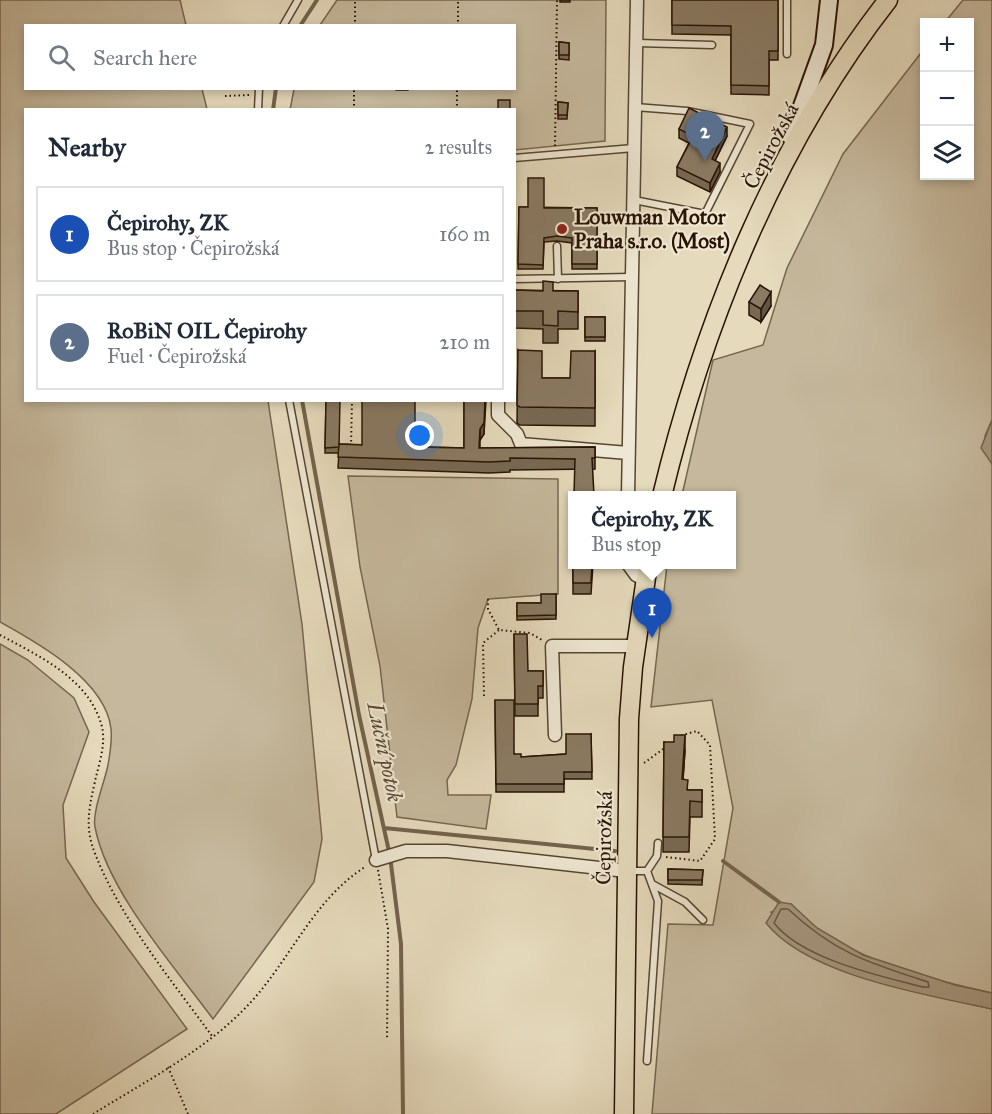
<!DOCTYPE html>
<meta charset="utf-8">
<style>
:root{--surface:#fff;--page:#f2f2f3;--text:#1f2937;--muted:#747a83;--line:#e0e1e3;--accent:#2563eb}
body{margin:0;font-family:"IM FELL Great Primer",serif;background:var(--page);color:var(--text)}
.controls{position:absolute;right:18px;top:18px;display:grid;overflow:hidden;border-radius:0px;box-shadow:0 3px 9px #0003}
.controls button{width:54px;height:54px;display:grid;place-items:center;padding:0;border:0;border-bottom:2px solid var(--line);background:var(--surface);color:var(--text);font:30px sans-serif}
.you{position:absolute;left:420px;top:436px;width:21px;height:21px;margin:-15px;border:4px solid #fff;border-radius:50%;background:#1a73e8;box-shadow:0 0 0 9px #1a73e833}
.badge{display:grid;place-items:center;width:39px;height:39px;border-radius:50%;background:var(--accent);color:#fff;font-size:20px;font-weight:700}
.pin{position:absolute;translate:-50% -50px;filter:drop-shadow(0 2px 3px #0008)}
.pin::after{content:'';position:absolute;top:32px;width:21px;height:18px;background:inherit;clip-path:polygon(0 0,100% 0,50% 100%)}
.popup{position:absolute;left:568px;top:491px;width:168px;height:78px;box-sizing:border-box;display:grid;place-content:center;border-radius:0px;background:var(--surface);filter:drop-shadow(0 2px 4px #0005);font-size:20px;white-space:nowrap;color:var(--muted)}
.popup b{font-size:22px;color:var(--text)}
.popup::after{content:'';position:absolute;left:50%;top:100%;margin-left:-12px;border:12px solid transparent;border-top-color:var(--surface)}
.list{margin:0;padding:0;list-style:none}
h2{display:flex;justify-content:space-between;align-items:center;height:78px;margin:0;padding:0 24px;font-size:26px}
h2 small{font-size:20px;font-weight:400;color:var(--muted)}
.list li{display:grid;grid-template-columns:39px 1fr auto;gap:18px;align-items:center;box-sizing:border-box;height:96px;margin:0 12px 12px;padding:0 12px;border:2px solid var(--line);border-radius:0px}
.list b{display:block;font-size:22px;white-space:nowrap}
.list p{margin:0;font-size:20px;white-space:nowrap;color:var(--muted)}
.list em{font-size:20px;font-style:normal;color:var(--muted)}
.icon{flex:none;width:33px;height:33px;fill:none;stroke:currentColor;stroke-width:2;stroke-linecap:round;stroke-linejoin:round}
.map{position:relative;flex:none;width:992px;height:1114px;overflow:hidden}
.search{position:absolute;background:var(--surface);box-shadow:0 3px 9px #0003;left:24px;top:24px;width:492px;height:66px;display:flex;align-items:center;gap:15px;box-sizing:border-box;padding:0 21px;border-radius:0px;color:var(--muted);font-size:22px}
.panel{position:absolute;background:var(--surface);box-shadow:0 3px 9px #0003;left:24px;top:108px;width:492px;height:294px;border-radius:0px}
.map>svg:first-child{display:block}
.green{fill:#c5b89c;stroke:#76664f;stroke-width:1.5}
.water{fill:#a5967d;stroke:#73624c;stroke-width:1.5}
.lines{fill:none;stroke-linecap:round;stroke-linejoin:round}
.shore{stroke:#665440;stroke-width:1.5}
.stream{stroke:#73624c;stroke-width:4}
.lane-casing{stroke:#574530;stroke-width:9}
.street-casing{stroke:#574530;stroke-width:15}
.secondary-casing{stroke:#281302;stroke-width:20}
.primary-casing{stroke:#281302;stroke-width:21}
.path{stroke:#281302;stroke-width:2;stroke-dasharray:1.5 3;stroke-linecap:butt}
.lane{stroke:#eee7d3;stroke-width:6}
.street{stroke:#eee7d3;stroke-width:12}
.secondary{stroke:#eee7d3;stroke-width:16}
.primary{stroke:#e5dabc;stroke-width:18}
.wall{fill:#776955;stroke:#281302;stroke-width:1.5}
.shaded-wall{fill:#615545;stroke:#281302;stroke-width:1.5}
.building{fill:#8a7a63;stroke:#281302;stroke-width:1.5}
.poi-dot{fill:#8f2418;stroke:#eee7d3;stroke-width:2}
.labels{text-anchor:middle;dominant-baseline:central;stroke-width:4.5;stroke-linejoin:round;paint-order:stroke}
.street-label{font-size:21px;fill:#281302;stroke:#eee7d3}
.poi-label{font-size:21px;font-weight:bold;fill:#281302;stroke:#eee7d3;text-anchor:start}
.water-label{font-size:22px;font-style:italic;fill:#5a4733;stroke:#eee7d3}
</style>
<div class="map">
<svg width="992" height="1114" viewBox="0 0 992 1114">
<rect width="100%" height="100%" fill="#e5dabc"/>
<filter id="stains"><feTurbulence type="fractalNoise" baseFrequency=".00333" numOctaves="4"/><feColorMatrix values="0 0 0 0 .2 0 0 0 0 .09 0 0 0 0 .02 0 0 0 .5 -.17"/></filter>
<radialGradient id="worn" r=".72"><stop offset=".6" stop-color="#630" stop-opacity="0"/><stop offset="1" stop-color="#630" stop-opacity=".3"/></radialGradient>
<!-- green -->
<path class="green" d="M0,0H180L186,25L26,26V88L202,89L207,109L26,110V400L268,401L302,624L322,839L314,882L213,1019C174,966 107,891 95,827C92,812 105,781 108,765C110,754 112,739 111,729C106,681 38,643 0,622Z
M337,0H606L605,141L515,150L514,110H290L294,89L514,88V26L320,25Z
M963,0H992V420L985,436L992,464V993C933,980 868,964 818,929C808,922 799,912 791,904L771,912L921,993L992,1009V1114H652L668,924L713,925L733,808L712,700L651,707L667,565L732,564V496L682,495L713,360L763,345L787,268L843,154L924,49V176H970V22H945Z
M348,476L558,479V594L488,599L478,628L472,699L456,765L447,780L448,795H491L486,829L397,817L380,666L360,567Z
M0,644L28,660L74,698L89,732L63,805L66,858L94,902L187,1029L56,1114H0Z"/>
<!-- water -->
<path class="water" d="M992,420V464L981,448Z
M779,902L791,904L817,928L863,955L955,985L992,993V1009C928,995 808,976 766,923Z"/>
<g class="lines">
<!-- shore -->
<path class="shore" d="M781,909H788C835,953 869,963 928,982L929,987H923C880,976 802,959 774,923Z"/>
<!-- stream -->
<path class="stream" d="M300,26L317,0
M273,110L276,88
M302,400L359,715L390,856L401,944L403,1114
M384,828L615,851
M723,861L779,902"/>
<defs>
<path id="lane" d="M787,0V54
M283,26L298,0
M637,43L712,45
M258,110L259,88
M514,158L634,148
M634,200L705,214L750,124L687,111L635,107
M557,246L558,279
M514,279L632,277
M289,400L376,860
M630,871H647L658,901L647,1061
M647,871L657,856L658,843
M652,884L685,902L703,920"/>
<path id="street" d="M498,400V415L517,434L521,444L628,453
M628,496L637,0
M628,564L636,575L645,580
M555,735L552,646H636
M376,860L406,851H447L626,871"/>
<path id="secondary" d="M791,137L824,45L829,0"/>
<path id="primary" d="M662,496C704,321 777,142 888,0
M624,1114L629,719L633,667L648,564"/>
</defs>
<!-- lane casing -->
<use href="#lane" class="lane-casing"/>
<!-- street casing -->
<use href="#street" class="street-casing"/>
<!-- secondary casing -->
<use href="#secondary" class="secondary-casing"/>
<!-- primary casing -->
<use href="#primary" class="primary-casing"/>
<!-- path -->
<path class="path" d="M355,26V0
M458,26V0
M225,96L249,95
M354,110V88
M457,110V88
M555,146L557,0
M351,446L352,400
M488,599V609L499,630L530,633L542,640
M0,635C39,656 90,679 102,727C106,744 99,764 95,781C89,809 84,828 96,856C121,919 172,981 212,1036
M484,696L483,643L499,630
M644,763L666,747
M666,857L700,861L715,839L710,745L697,731L679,736
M378,870L388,929L387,1038
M168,1067L188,1114
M93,1114C146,1081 208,1049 250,1003C290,960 314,899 365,867"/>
<!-- lane -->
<use href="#lane" class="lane"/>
<!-- street -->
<use href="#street" class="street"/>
<!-- secondary -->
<use href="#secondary" class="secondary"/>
<!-- primary -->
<use href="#primary" class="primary"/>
</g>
<!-- wall -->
<path class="wall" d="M560,0H570V2H560Z
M672,0H778V60H769V95L731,94V35L672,34Z
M559,42L569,43V60L559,59Z
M396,88H408V90H396Z
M558,102L568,103L567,119H558Z
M679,129L727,136L715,161L720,172L710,192L677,176V167L689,143L679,138Z
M519,207L597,208V269H572V243L557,241L544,242L543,269H518Z
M514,290L578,291V329H558V343H543V329L514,328Z
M749,302L771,306L761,322L749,315Z
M585,317H605V341H585Z
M518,350L542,378H570L595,351V426L520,425L517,423Z
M326,400L339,444L464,448V400H486L484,434L480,440V448L595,447V469L510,470V472L489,473L338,468L339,453H325Z
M573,564H593L591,594H573Z
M556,594V619L517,620V603H541Z
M514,634L528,671H543V698H538V716H515Z
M495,700L514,754L521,757L566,754L591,734L592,779H564V792H496Z
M664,742L685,750L683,779L688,790H702V817H690L689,852H663Z
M668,869L703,870L702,885L668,884Z"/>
<!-- shaded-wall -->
<path class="shaded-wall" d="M727,127V136L712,167V159Z
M720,163V172L710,192V183Z
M771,292V306L761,322V309Z
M485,400L484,434L480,440V429Z
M685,735V750L682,795V779Z"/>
<!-- building -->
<path class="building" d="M672,0H778V51H769V86L731,85V26L672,25Z
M559,42L569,43V55H559Z
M498,100H510V110H498Z
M558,102L568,103L567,115H558Z
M689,108L727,127L712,159L720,163L710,183L677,167L693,136L679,129Z
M528,178H544V208H597V264H572V238L557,236L544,238L543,265L518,264L519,207H528Z
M543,281L553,282V291H578V312L558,311V326L543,325V311H514V290L543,291Z
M760,285L771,292L761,309L749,302Z
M585,317H605V337H585Z
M518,350L542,351V378H570L571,351H595V408L520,407L517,405Z
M326,400H340L339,447L325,448Z
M362,400H415V447L464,448V400H485L484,423L480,429L479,448L595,447V458H592L594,495H574L575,459L510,458V461L489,462L338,457L339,444L362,445Z
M573,564H592L591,583H573Z
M541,594H556V615L517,616V603H541Z
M514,634H527L528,671H543V686H538V704H515Z
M495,700H514V754H521V757L566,754V734H591L592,772H564V784H496Z
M674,735H685L682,779L688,780L687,790H702V802L690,801L689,837H663L664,742H674Z
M668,869L703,870L702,880H668Z"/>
<!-- markers -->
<circle class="poi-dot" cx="562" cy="229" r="6"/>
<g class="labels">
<!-- street labels -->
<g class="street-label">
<text transform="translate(771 146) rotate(-62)">Čepirožská</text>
<text transform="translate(604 838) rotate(-89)">Čepirožská</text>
</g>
<!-- poi labels -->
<g class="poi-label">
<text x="574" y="217">Louwman Motor<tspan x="574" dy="24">Praha s.r.o. (Most)</tspan></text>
</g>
<!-- water labels -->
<g class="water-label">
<text transform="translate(385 752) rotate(78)">Luční potok</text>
</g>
</g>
<rect width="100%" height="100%" filter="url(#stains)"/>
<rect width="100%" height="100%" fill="url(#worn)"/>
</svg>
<div class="controls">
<button>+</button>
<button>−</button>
<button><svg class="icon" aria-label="layers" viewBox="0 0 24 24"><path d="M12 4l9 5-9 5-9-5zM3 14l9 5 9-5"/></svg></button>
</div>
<div class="you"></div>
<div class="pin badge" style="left:652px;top:638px;background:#1a4fb4">1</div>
<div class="popup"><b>Čepirohy, ZK</b>Bus stop</div>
<div class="pin badge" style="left:705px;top:161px;background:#5c6f8a">2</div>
<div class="search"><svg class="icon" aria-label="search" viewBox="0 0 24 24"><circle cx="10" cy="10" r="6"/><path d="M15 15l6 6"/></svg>Search here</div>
<section class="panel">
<h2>Nearby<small>2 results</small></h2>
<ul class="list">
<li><span class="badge" style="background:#1a4fb4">1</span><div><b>Čepirohy, ZK</b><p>Bus stop · Čepirožská</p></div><em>160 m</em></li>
<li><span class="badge" style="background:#5c6f8a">2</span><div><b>RoBiN OIL Čepirohy</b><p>Fuel · Čepirožská</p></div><em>210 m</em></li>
</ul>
</section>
</div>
